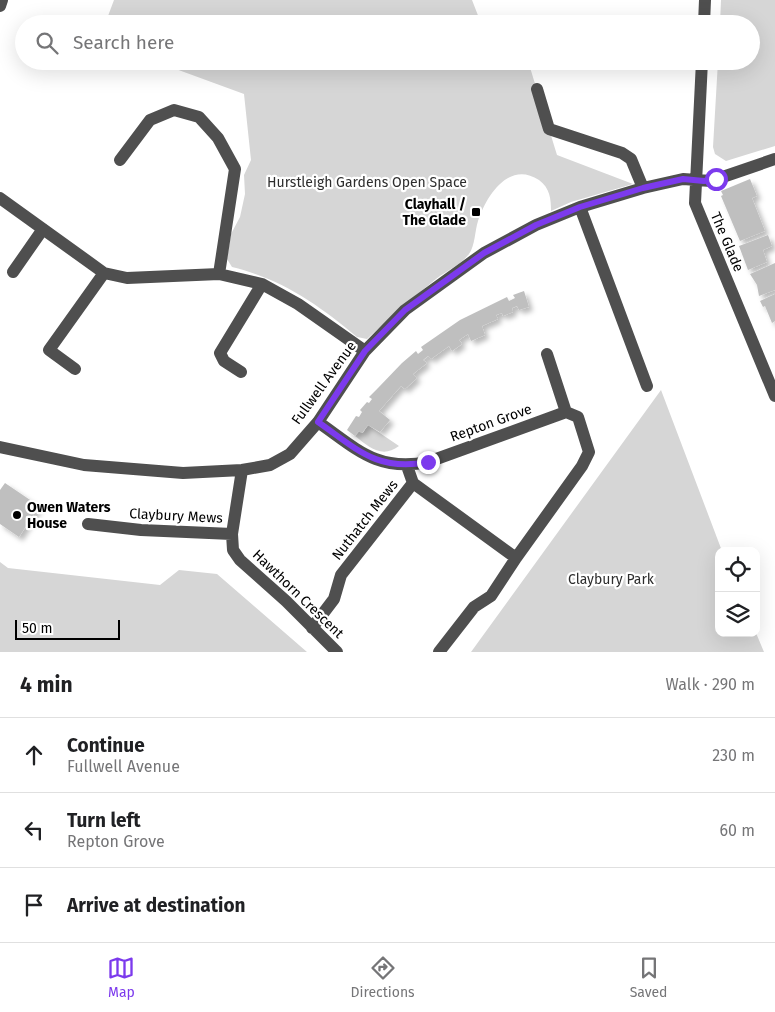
<!DOCTYPE html>
<meta charset="utf-8">
<style>
:root{--surface:#fff;--page:#f6f6f6;--text:#202124;--muted:#757577;--line:#e0e0e0;--accent:#7c3aed}
body{margin:0;font-family:"Fira Sans",sans-serif;background:var(--page);color:var(--text)}
.controls{position:absolute;right:15px;bottom:15px;display:grid;overflow:hidden;border-radius:10px;box-shadow:0 5px 20px #0002}
.controls button{width:45px;height:45px;display:grid;place-items:center;padding:0;border:0;border-bottom:1px solid var(--line);background:var(--surface);color:var(--text);font:25px sans-serif}
.scale{position:absolute;left:15px;bottom:12px;width:105px;box-sizing:border-box;padding-left:5px;border:2px solid #000;border-top:0;font-size:14px;line-height:18px;white-space:nowrap;color:#000;-webkit-text-stroke:4px #fff;paint-order:stroke}
.stop{position:absolute;width:15px;height:15px;margin:-11px;border:4px solid #7c3aed;border-radius:50%;background:#fff}
.stop.end{background:#7c3aed;border-color:#fff;box-shadow:0 1px 5px #0008}
.list{margin:0;padding:0;list-style:none}
h2{display:flex;justify-content:space-between;align-items:center;height:65px;margin:0;padding:0 20px;font-size:21px}
h2 small{font-size:16px;font-weight:400;color:var(--muted)}
.list li{display:grid;grid-template-columns:32px 1fr auto;gap:15px;align-items:center;box-sizing:border-box;height:75px;padding:0 20px;border-top:1px solid var(--line)}
.list b{display:block;font-size:19px;white-space:nowrap}
.list p{margin:0;font-size:16px;white-space:nowrap;color:var(--muted)}
.list em{font-size:16px;font-style:normal;color:var(--muted)}
.icon{flex:none;width:28px;height:28px;fill:none;stroke:currentColor;stroke-width:2;stroke-linecap:round;stroke-linejoin:round}
.map{position:relative;flex:none;width:775px;height:652px;overflow:hidden}
.search{position:absolute;background:var(--surface);box-shadow:0 5px 20px #0002;left:15px;right:15px;top:15px;height:55px;display:flex;align-items:center;gap:12px;box-sizing:border-box;padding:0 18px;border-radius:28px;color:var(--muted);font-size:19px}
.sheet{height:290px;background:var(--surface)}
nav{display:flex;justify-content:space-around;align-items:center;box-sizing:border-box;height:70px;border-top:1px solid var(--line);background:var(--surface);font-size:14px;color:var(--muted)}
nav a{display:grid;justify-items:center;gap:2px}
nav .on{color:var(--accent)}
.map>svg:first-child{display:block}
.green{fill:#d6d6d6}
.building{fill:#bfbfbf;filter:url(#shadow)}
.lines{fill:none;stroke-linecap:round;stroke-linejoin:round}
.minor{stroke:#4f4f4f;stroke-width:12}
.route{stroke:#7c3aed;stroke-width:6}
.poi-dot{fill:#000;stroke:#fff;stroke-width:2}
.labels{text-anchor:middle;dominant-baseline:central;stroke-width:4.5;stroke-linejoin:round;paint-order:stroke}
.park-label{font-size:14px;fill:#2d2d2d;stroke:#fff}
.poi-label{font-size:14px;font-weight:bold;fill:#000;stroke:#fff;text-anchor:end}
.street-label{font-size:14px;fill:#000;stroke:#fff}
</style>
<div class="map">
<svg width="775" height="652" viewBox="0 0 775 652">
<defs>
<filter id="shadow"><feDropShadow dx="4" dy="4" stdDeviation="2.5" flood-color="#0004"/></filter>
</defs>
<rect width="100%" height="100%" fill="#fff"/>
<!-- green -->
<path class="green" d="M114,0H472L479,18L491,24H105Z
M721,0H775V146L726,161L715,154L713,147L718,61H751V24H720Z
M154,61H528L557,155L633,184L571,202L551,211C551,199 550,188 539,180C509,160 486,196 478,221C475,230 475,246 469,254C462,264 446,271 436,279C412,298 389,318 367,339L357,337C319,305 282,279 232,267L227,259L231,234L240,217L245,194L244,175L251,160L244,94Z
M661,390L722,551H719V633H756L764,652H471Z
M368,425L399,446C382,459 369,447 355,436L359,431L363,433Z
M0,562L8,568L160,585L179,570L217,574L307,652H0Z"/>
<!-- building -->
<path class="building" d="M750,179L757,196L752,198L765,231L740,241L721,196L723,195L721,191Z
M768,235L772,246L763,250L767,262L748,270L739,246Z
M775,263V290L759,296L757,285L750,274Z
M524,291L529,307L519,310L517,306L512,308L513,312L503,316L502,313L496,315L498,319L482,326L485,335L471,341L468,334L459,340L462,344L452,351L449,346L431,359L428,356L423,360L427,363L413,374L417,378L405,389L401,386L379,411L390,420L380,432L368,425L362,433L359,431L355,436L347,430L356,416L359,417L362,412L360,410L367,402L369,403L372,399L369,397L378,388L402,363L416,351L418,354L423,350L421,347L460,320L507,297L509,301L515,298L513,295Z
M775,294V321L772,323L765,306L763,307L760,301Z
M5,483L39,506L19,537L0,524V490Z"/>
<g class="lines">
<!-- minor -->
<path class="minor" d="M0,6L2,0
M704,24L705,0
M702,61L695,203L775,396
M537,89L549,129L622,153L631,159L643,188
M120,160L150,120L174,110L199,117L218,138L235,169L219,274
M0,198L104,273L127,278L219,274L262,284L298,304L365,351
M580,207L647,386
M13,272L43,229
M547,354L566,412
M75,369L49,350L104,273
M241,372L224,361L220,353L262,284
M318,422C357,449 377,472 428,462L566,412
M0,447L84,465L183,473L242,470L270,465L290,454L318,422L365,351L405,310L484,253L536,225L580,207L643,188L683,179L711,181L775,159
M407,466L413,483L516,558L582,466L589,452L578,417L566,412
M242,470L232,534L233,550L240,560L286,601L337,652
M88,524L141,530L232,534
M312,628L334,599L341,575L413,483
M439,652L474,607L491,596L516,558"/>
</g>
<g class="lines">
<!-- route -->
<path class="route" d="M428,462C377,472 357,449 318,422L365,351L405,310L484,253L536,225L580,207L643,188L683,179L704,181L716,179"/>
</g>
<!-- markers -->
<g class="poi-dot">
<rect x="471" y="207" width="10" height="10" rx="2.5"/>
<circle cx="17" cy="515" r="5"/>
</g>
<g class="labels">
<!-- park labels -->
<g class="park-label">
<text x="367" y="182">Hurstleigh Gardens Open Space</text>
<text x="611" y="579">Claybury Park</text>
</g>
<!-- poi labels -->
<g class="poi-label">
<text x="466" y="204">Clayhall /<tspan x="466" dy="16">The Glade</tspan></text>
<text x="27" y="507" text-anchor="start">Owen Waters<tspan x="27" dy="16">House</tspan></text>
</g>
<!-- street labels -->
<g class="street-label">
<text transform="translate(727 242) rotate(67)">The Glade</text>
<text transform="translate(324 383) rotate(-54)">Fullwell Avenue</text>
<text transform="translate(491 423) rotate(-20)">Repton Grove</text>
<text transform="translate(176 516) rotate(3)">Claybury Mews</text>
<text transform="translate(365 520) rotate(-52)">Nuthatch Mews</text>
<text transform="translate(298 594) rotate(44)">Hawthorn Crescent</text>
</g>
</g>
</svg>
<div class="controls">
<button><svg class="icon" aria-label="locate" viewBox="0 0 24 24"><circle cx="12" cy="12" r="6"/><path d="M12 2v4M12 18v4M2 12h4M18 12h4"/></svg></button>
<button><svg class="icon" aria-label="layers" viewBox="0 0 24 24"><path d="M12 4l9 5-9 5-9-5zM3 14l9 5 9-5"/></svg></button>
</div>
<div class="scale">50 m</div>
<div class="stop" style="left:716px;top:179px"></div>
<div class="stop end" style="left:428px;top:462px"></div>
<div class="search"><svg class="icon" aria-label="search" viewBox="0 0 24 24"><circle cx="10" cy="10" r="6"/><path d="M15 15l6 6"/></svg>Search here</div>
</div>
<section class="sheet">
<h2>4 min<small>Walk · 290 m</small></h2>
<ul class="list">
<li><svg class="icon" aria-label="ahead" viewBox="0 0 24 24"><path d="M12 20V5M6 11l6-6 6 6"/></svg><div><b>Continue</b><p>Fullwell Avenue</p></div><em>230 m</em></li>
<li><svg class="icon" aria-label="left" viewBox="0 0 24 24"><path d="M17 20v-9H6M10 6l-5 5 5 5"/></svg><div><b>Turn left</b><p>Repton Grove</p></div><em>60 m</em></li>
<li><svg class="icon" aria-label="arrive" viewBox="0 0 24 24"><path d="M6 21V4h12l-3 4 3 4H6"/></svg><div><b>Arrive at destination</b></div></li>
</ul>
</section>
<nav>
<a class="on"><svg class="icon" aria-label="map" viewBox="0 0 24 24"><path d="M3 6l6-2 6 2 6-2v14l-6 2-6-2-6 2zM9 4v14M15 6v14"/></svg>Map</a>
<a><svg class="icon" aria-label="directions" viewBox="0 0 24 24"><path d="M12 3l9 9-9 9-9-9zM9 14v-3h6M13 9l2 2-2 2"/></svg>Directions</a>
<a><svg class="icon" aria-label="saved" viewBox="0 0 24 24"><path d="M7 4h10v16l-5-4-5 4z"/></svg>Saved</a>
</nav>
